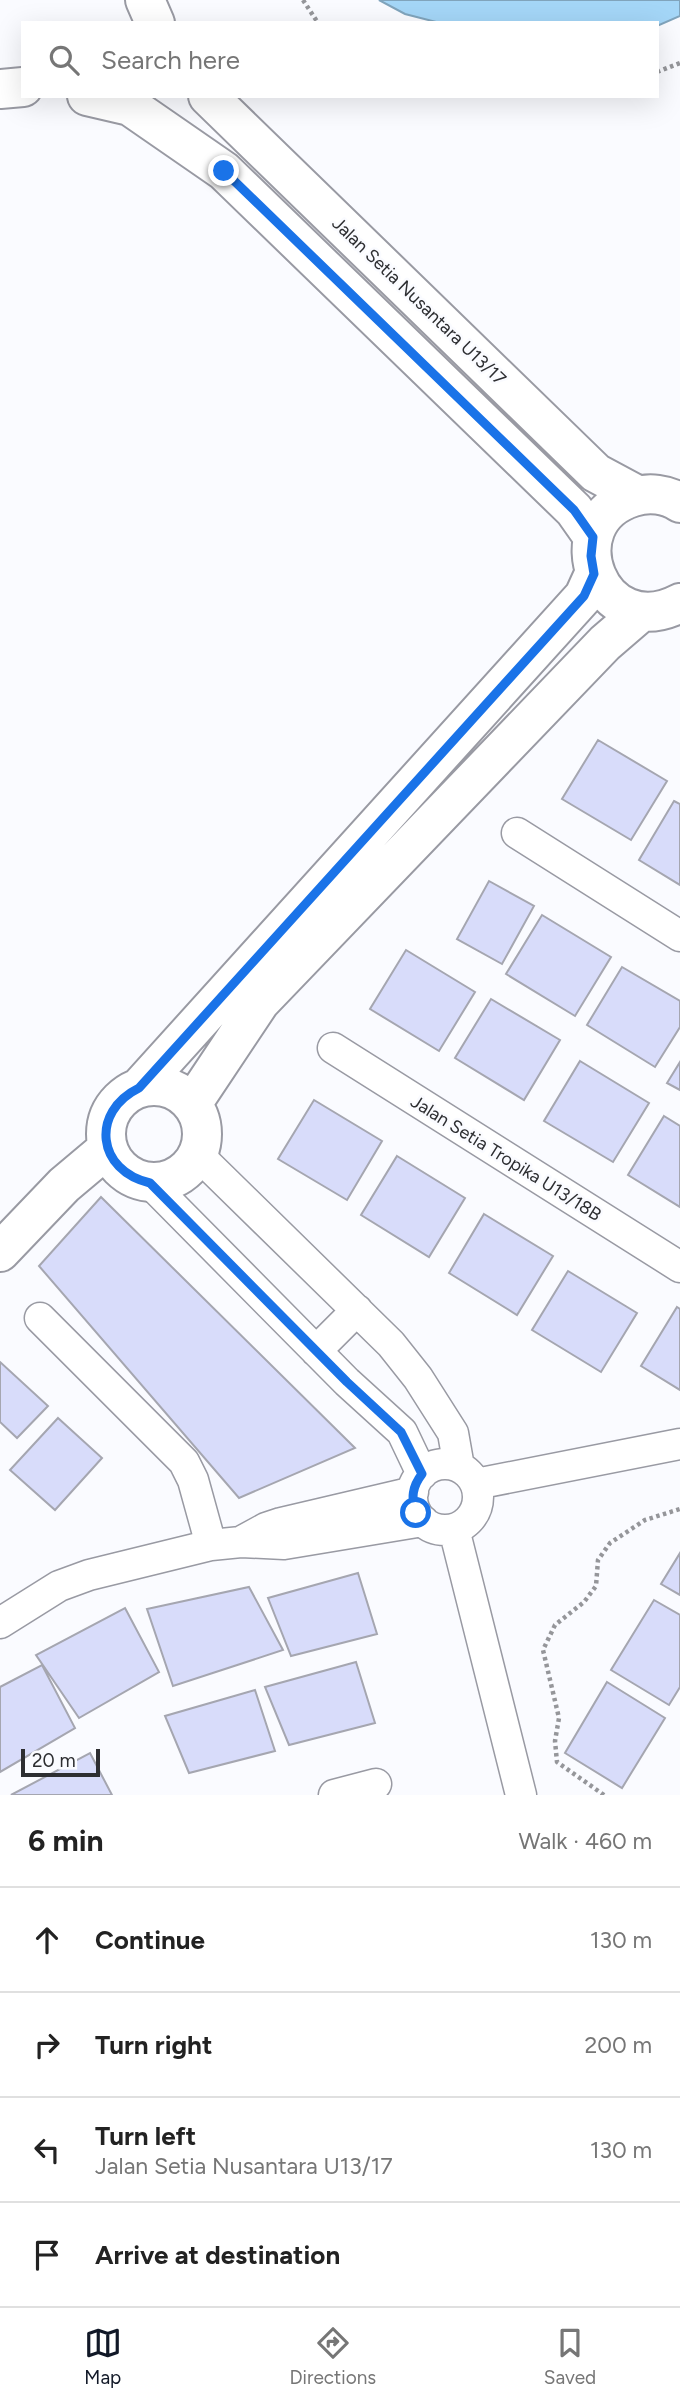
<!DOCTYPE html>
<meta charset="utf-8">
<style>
:root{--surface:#fff;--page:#f2f2f2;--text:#222;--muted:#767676;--line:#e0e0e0;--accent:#111827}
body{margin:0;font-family:Figtree,sans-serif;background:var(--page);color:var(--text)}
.scale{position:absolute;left:21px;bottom:18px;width:79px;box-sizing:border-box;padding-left:7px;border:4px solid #2d2e31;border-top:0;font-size:19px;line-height:24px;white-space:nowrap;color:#2d2e31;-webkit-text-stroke:5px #fafbff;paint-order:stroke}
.stop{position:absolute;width:21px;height:21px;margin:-16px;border:5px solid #1a73e8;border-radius:50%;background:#fff}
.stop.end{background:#1a73e8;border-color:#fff;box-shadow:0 2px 7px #0008}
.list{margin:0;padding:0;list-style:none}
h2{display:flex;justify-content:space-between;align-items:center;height:91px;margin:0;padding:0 28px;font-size:30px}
h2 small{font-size:23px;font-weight:400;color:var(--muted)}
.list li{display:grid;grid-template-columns:46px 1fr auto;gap:21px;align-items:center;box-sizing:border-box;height:105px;padding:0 28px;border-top:2px solid var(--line)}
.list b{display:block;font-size:26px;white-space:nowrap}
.list p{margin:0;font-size:23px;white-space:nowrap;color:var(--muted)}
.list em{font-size:23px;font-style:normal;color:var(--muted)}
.icon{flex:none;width:38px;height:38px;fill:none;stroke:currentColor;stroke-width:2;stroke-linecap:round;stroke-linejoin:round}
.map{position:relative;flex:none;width:680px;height:1795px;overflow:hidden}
.search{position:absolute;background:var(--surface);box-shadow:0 7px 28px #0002;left:21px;right:21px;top:21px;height:77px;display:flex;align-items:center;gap:18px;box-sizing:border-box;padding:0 24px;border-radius:0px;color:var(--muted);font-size:26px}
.sheet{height:511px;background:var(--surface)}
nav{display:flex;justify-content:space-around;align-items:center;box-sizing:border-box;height:98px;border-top:2px solid var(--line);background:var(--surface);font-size:19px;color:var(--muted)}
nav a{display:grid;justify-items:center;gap:4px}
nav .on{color:var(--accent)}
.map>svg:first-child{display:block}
.water{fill:#a4d6f7;stroke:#80a4bc;stroke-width:2}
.building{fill:#d8dcfa;stroke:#a5a6b0;stroke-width:2}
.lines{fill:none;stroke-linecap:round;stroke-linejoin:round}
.street-casing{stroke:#999aa3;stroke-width:33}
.secondary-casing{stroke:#999aa3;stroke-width:42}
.path{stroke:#95969a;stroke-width:4.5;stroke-dasharray:3.5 3.5;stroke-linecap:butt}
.street{stroke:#fff;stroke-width:30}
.secondary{stroke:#fff;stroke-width:38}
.route{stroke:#1a73e8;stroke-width:9}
.labels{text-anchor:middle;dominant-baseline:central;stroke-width:5;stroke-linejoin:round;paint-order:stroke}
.street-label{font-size:18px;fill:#2d2e31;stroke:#fafbff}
</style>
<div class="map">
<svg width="680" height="1795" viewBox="0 0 680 1795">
<rect width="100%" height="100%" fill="#fafbff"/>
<!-- water -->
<path class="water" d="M379,0H680V16L657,26V23H440L405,14Z"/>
<!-- building -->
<path class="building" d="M598,740L667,781L631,840L562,799Z
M674,801L680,804V885L639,860Z
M489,881L534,906L502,964L457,939Z
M542,915L611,957L575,1016L506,974Z
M406,950L475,992L439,1051L370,1009Z
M622,967L680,1001V1027L655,1067L587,1025Z
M491,999L560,1040L524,1100L455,1058Z
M580,1061L649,1103L613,1162L544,1121Z
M680,1062V1090L667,1083Z
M314,1100L382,1141L347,1200L278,1159Z
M664,1116L680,1126V1207L628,1175Z
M397,1156L465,1198L429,1257L361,1215Z
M101,1197L355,1448L239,1498L39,1266Z
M484,1214L553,1256L517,1315L449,1273Z
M568,1271L637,1313L601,1372L532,1330Z
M677,1307L680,1309V1390L641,1366Z
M0,1362L48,1406L17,1438L0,1422Z
M58,1418L102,1458L55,1510L10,1470Z
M680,1553V1595L661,1584Z
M358,1573L377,1634L291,1656L268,1598Z
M249,1587L283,1650L173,1686L147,1609Z
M654,1600L680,1615V1687L669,1705L611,1670Z
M125,1608L159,1672L79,1718L36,1655Z
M356,1662L375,1723L289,1745L265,1687Z
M42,1665L75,1728L0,1772V1687Z
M607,1682L665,1718L622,1788L565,1753Z
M255,1690L275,1751L189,1773L165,1716Z
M90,1753L112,1795H11Z"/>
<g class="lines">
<defs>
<path id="street" d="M517,833L680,936
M333,1048L680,1267
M198,1155L391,1344L418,1378L453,1433L459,1467
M150,1183L347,1382L402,1432L422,1474
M40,1318L184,1462L193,1480L211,1545
M316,1351L357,1310
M412 1497a33 33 0 1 1 66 0a33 33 0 1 1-66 0Z
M476,1484L680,1444
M454,1529L521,1795
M244,1540L266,1528L281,1523L413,1492
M0,1623L59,1586L89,1575L211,1545L241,1542L284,1544L423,1521
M334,1795L376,1784"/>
<path id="secondary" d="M145,0L155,23
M0,89L23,87
M87,96L130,106L224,171L574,510L593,537
M208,96L596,473L637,495
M680,503C667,494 649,492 633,497C553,522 600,645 680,603
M106 1134a48 48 0 1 1 96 0a48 48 0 1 1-96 0Z
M139,1088L584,596L594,574
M192,1104L260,1002L605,643L641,612
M0,1252L64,1185L108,1148"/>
</defs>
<!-- street casing -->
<use href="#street" class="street-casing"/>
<!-- secondary casing -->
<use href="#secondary" class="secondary-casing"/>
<!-- path -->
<path class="path" d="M303,0L318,23
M657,72L680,63
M604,1795L557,1762L555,1741L559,1718L543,1650L555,1625L584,1602L596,1586L598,1560L610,1543L645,1520L680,1509"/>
<!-- street -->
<use href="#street" class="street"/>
<!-- secondary -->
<use href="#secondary" class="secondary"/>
</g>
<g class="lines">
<!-- route -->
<path class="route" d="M224,171L574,510L593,537L591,556L594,574L584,596L139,1088C90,1112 97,1171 150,1183L347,1382L401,1432L422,1474C412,1487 411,1498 416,1513"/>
</g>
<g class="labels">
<!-- street labels -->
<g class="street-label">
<text transform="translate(419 301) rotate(44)">Jalan Setia Nusantara U13/17</text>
<text transform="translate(506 1158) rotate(32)">Jalan Setia Tropika U13/18B</text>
</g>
</g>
</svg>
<div class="scale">20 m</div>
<div class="stop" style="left:416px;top:1513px"></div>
<div class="stop end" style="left:224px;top:171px"></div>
<div class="search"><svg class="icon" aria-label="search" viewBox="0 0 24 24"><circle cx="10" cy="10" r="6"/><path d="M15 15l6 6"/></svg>Search here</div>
</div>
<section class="sheet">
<h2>6 min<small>Walk · 460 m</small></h2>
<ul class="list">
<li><svg class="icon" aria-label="ahead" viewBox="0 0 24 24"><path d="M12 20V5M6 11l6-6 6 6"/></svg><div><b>Continue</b></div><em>130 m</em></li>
<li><svg class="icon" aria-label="right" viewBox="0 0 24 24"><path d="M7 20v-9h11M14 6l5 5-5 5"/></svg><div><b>Turn right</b></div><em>200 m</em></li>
<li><svg class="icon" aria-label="left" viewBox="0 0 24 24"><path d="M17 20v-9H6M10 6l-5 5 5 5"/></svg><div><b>Turn left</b><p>Jalan Setia Nusantara U13/17</p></div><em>130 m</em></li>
<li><svg class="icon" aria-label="arrive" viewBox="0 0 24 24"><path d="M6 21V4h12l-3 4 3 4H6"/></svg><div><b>Arrive at destination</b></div></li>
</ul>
</section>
<nav>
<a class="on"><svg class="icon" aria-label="map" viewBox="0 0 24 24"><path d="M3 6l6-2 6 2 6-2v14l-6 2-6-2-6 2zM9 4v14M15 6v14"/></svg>Map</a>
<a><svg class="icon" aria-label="directions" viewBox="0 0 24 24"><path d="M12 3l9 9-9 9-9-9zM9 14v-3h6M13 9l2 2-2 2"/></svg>Directions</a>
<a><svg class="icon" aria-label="saved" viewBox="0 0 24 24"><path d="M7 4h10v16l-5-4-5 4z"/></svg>Saved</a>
</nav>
